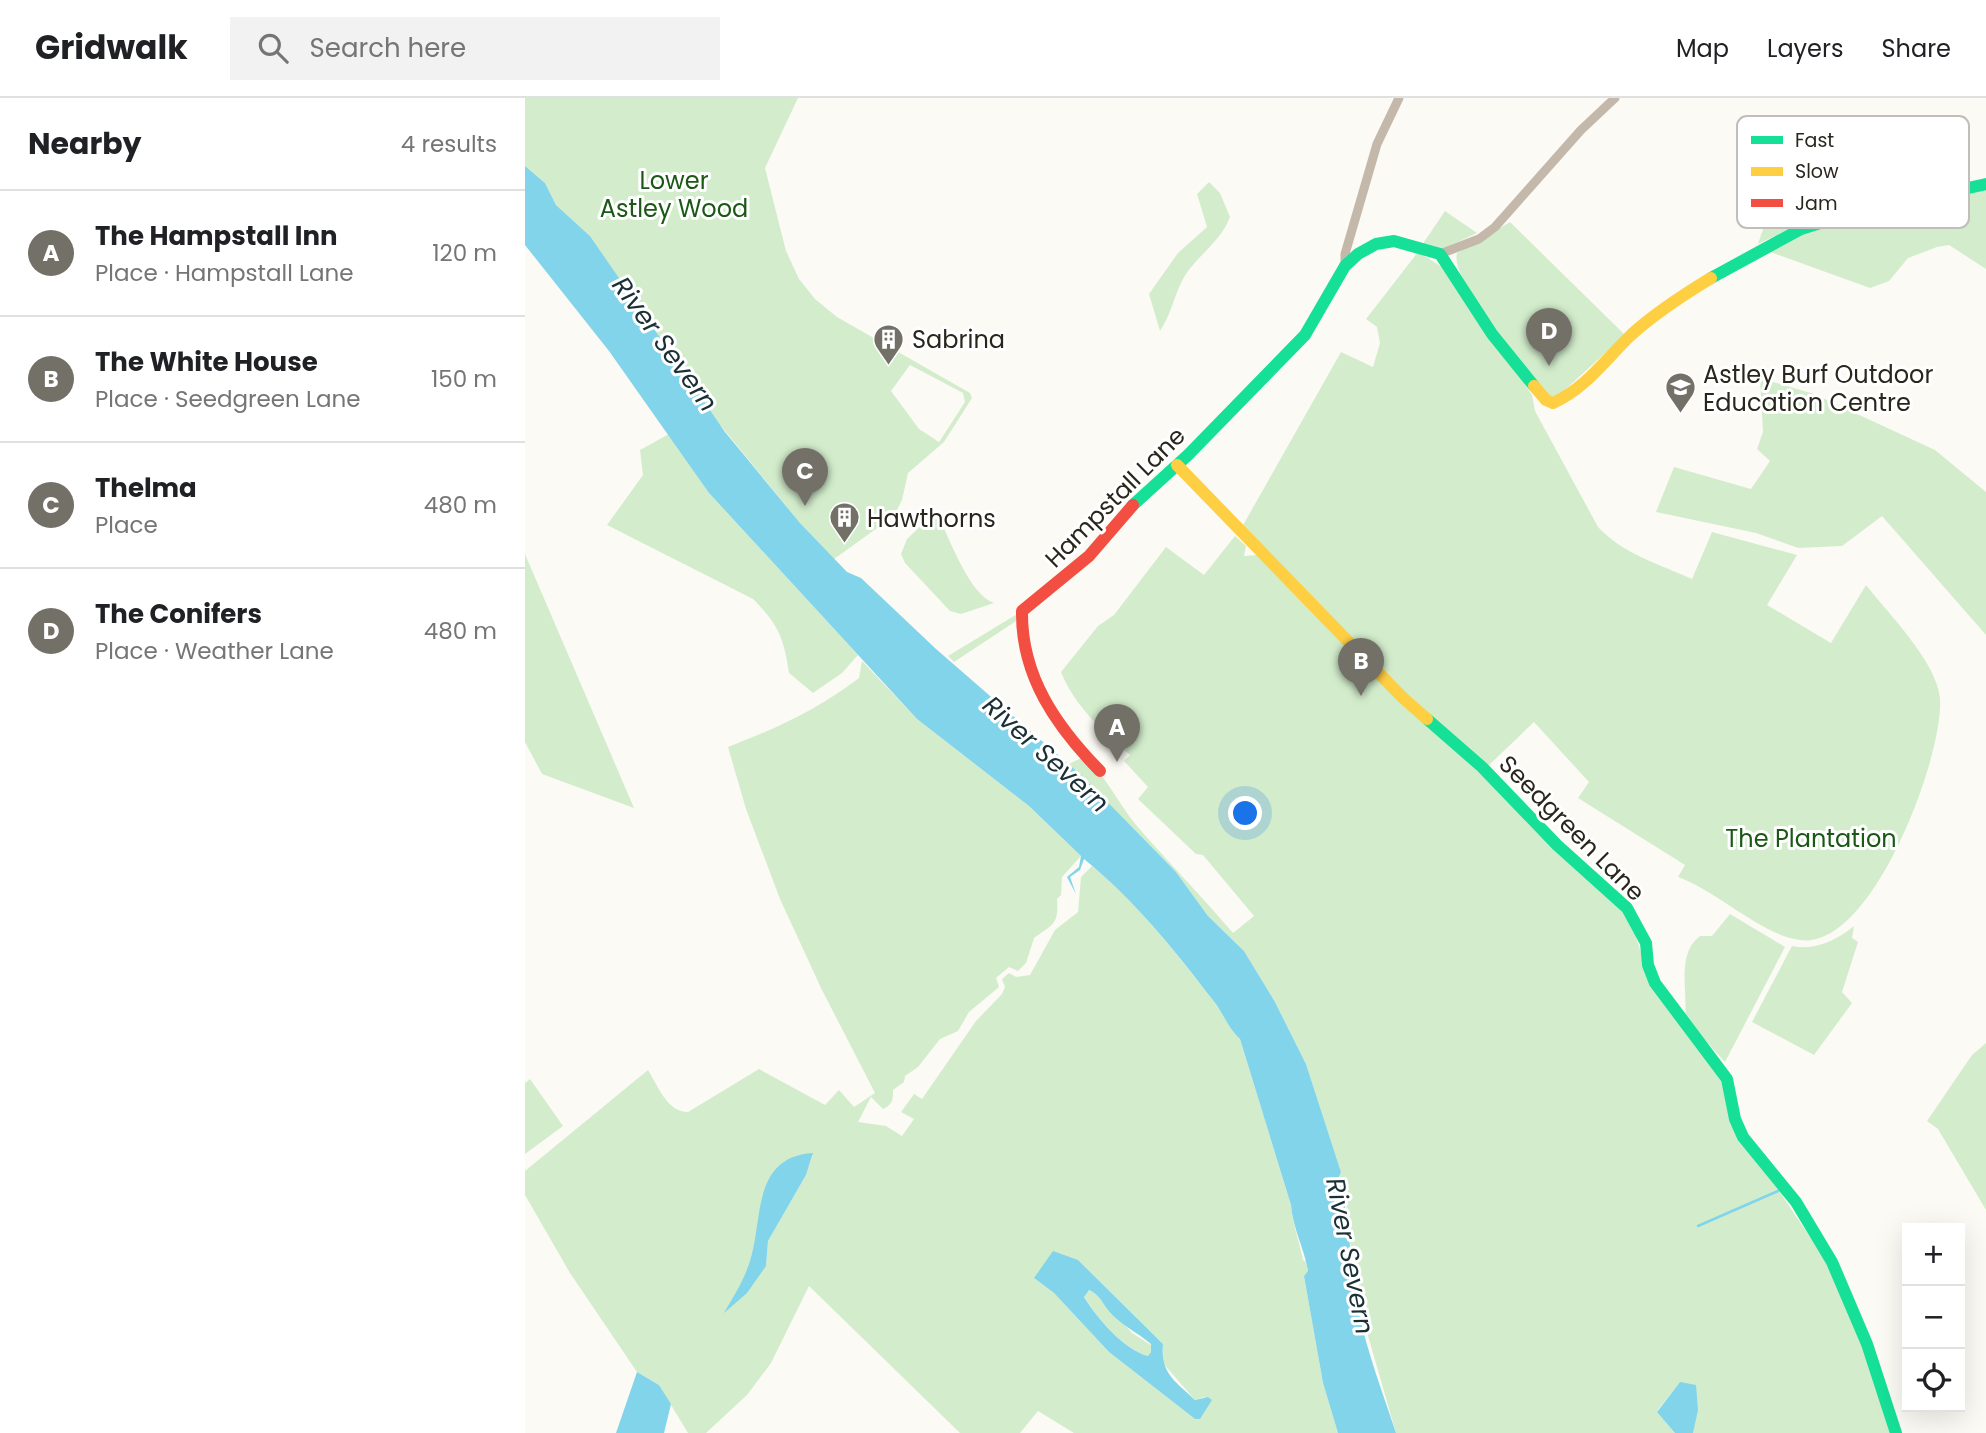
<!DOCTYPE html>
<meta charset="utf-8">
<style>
:root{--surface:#fff;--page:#f2f2f2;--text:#202124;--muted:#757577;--line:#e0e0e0;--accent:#737068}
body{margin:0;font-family:Poppins,sans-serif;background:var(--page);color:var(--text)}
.controls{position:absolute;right:21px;bottom:21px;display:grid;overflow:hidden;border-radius:0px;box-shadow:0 7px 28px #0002}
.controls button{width:63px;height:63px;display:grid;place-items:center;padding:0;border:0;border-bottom:2px solid var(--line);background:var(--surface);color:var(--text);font:35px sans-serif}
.you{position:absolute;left:721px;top:716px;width:24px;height:24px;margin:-18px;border:5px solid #fff;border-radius:50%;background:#1a73e8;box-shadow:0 0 0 10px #1a73e833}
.badge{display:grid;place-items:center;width:46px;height:46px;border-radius:50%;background:var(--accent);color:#fff;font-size:23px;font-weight:700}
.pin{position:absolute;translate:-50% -58px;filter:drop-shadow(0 2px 4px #0008)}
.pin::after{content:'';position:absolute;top:37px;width:24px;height:21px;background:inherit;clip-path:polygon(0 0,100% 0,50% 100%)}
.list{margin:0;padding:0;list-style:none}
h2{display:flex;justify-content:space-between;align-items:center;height:91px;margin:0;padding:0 28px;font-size:30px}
h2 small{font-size:23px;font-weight:400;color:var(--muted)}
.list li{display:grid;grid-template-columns:46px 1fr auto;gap:21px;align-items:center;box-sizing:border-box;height:126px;padding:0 28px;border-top:2px solid var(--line)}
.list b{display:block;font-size:26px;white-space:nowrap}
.list p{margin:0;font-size:23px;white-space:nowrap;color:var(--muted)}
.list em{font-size:23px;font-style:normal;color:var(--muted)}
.icon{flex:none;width:38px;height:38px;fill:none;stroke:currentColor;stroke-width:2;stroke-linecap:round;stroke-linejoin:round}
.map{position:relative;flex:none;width:1461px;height:1335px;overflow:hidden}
header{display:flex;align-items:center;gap:42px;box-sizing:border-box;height:98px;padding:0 35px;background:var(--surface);border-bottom:2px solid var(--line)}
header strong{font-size:33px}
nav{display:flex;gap:38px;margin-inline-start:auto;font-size:24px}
.search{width:490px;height:63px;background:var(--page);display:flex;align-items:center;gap:18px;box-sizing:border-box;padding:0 24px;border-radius:0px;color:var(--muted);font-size:26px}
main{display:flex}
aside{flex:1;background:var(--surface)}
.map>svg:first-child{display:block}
.green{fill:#d3edcc;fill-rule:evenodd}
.water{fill:#82d4eb;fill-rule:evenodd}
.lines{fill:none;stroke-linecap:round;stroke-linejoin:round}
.stream{stroke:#82d4eb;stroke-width:2.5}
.street{stroke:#c4b8ab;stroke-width:9}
.fast{stroke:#16e098;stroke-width:12}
.slow{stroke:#ffcf43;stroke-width:12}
.jam{stroke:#f24e42;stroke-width:12}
.labels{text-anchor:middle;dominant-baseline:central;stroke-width:6;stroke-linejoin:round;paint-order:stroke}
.park-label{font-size:24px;fill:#1b5815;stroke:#fff}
.poi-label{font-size:24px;fill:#29261c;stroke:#fff;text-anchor:start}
.street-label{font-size:24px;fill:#29261c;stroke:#fff}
.water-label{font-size:26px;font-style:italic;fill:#1a2f36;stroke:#fff}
.key{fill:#fff;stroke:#bfbebb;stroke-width:2}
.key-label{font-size:19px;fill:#29261c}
</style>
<header>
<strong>Gridwalk</strong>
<div class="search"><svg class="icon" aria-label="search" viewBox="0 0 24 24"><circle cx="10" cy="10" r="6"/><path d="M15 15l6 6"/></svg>Search here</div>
<nav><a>Map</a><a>Layers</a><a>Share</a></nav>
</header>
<main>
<aside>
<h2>Nearby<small>4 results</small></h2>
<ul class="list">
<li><span class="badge">A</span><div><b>The Hampstall Inn</b><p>Place · Hampstall Lane</p></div><em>120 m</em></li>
<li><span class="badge">B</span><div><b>The White House</b><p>Place · Seedgreen Lane</p></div><em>150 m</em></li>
<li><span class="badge">C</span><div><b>Thelma</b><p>Place</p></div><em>480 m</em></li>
<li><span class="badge">D</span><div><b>The Conifers</b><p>Place · Weather Lane</p></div><em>480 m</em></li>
</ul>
</aside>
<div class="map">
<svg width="1461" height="1335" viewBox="0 0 1461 1335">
<rect width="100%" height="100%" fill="#fcfaf4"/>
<!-- green -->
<path class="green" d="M0,0H273L240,70L261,153L274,181L290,201L312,219L445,295L447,300L419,344L383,375L377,402L369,418L309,461L275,425L179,307L65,138L31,107L20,85L0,68ZM385,267L438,295L440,304L414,344L394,331L366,293Z
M1310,71L1325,83L1334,101L1330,108L1286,121L1233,146L1252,89Z
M684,84L695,95L705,119C695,146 669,159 657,183C648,201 647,214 635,233L624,196L653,155L682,129L672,96Z
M1461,91V171L1424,147L1412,149L1383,160L1364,183L1345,190L1240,152L1287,130Z
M920,113L952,135L916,152L897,147Z
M985,124L1100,237L1032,299L1024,298C1004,275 924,183 932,155Z
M893,154L920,171L1007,297L1010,313L1073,429C1098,456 1134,466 1167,481L1187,434L1272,457L1242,507L1306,545L1341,487C1362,514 1413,565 1415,601C1419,657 1347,853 1275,842C1236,837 1194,794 1153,779L1160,767L1053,700L1064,684L1009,624L963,668L872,587L717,429L816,254L848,269L855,245L852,229L841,221Z
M1235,280L1289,296L1410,352L1461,394V537L1357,418L1317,448L1273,450L1231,435L1131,414L1149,369L1226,391L1245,363L1232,351L1238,334Z
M144,336L184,395L333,557L317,575L288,595L264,575C259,540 253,526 228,501L82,427L118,377L115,352Z
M404,420L415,422C426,444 445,497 469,505L436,516L425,513L380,465L376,456L382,441Z
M710,438L721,448L719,458L733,457L1097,810L1111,838L1119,865L1195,969L1218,1039L1303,1166L1325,1213L1368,1335H1168L1155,1284L1132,1313L1150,1335H871L837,1217L827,1170L823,1114L814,1079L816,1074L781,966L750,904L719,853L683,818L651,774L542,667L560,658C583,681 596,711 618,735C648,769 679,801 708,835L729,818L678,757L671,756L613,701L623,689L599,663L605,657C578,633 550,609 536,574L573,528L589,517L641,449L679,477Z
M0,456L109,710L17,676L0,644Z
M497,513V519L429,564L423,558Z
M337,563L392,621L504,708L556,758L537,779L536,797L532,801C534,828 527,826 509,840L501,865L493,873L484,869L471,880L474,889L444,914L433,933L415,941L393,969L380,978L379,984L368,992C368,1002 368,1006 358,1011L346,999L333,1024L361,1028L377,1038L389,1021L376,1014L389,996L397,1001L451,923L477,896L480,889L477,881L484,875L491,879L505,877L530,832L553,814L556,779L567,768C614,807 649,853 687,901C698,914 702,929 715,941L766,1107C768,1127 774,1142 778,1162L781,1164L783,1174L779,1178L798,1285L813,1335H549L513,1313L495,1335H435L284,1188L246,1265L222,1297L181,1335H163L134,1287L112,1274L45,1175L0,1097V1073L123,972C133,988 142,1014 163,1014L234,971L300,1007L314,992L329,1009L350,995L296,890L255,801L221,711L203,649C252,630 292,612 334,580ZM288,1056L281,1077L243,1143L241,1168L201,1213ZM553,1162L638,1246L637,1264L670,1302L680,1299L670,1321L584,1254L529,1195L509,1180Z
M1205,816L1260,849L1200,964L1160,920C1163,893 1151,856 1175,838H1187Z
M1329,828L1327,840L1333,844L1317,894L1327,905L1289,957L1227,924L1267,848C1290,853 1312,842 1329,828Z
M1461,945V1112L1413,1031L1402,1023L1447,957Z
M5,981L38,1028L0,1056V985Z
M564,1192L576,1199L607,1235L626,1247V1254L623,1258C598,1250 572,1221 559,1198Z"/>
<!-- water -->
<path class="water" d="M0,68L20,85L31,107L65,138L200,334L275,425L322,474L336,480L411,551L556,677L651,774L683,818L719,853L750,904L781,966L816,1074L814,1079C822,1110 824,1138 827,1169C831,1226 854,1283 871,1335H813L798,1285L779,1178L783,1173C779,1150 768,1131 766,1107L715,941C702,929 698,914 687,901C646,848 611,804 559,761L555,772L545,779L551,796L542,779L554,769L556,758L504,708L392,621L184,395L84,253L0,147Z
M288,1055L281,1077L243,1143L241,1168L222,1195L199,1215C208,1199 218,1184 224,1166C239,1124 225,1059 288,1055Z
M528,1153L553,1162L638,1246C635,1275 650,1283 670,1302L683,1299L687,1302L675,1321H670L584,1254L529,1195L509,1180ZM564,1192C575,1197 576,1203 583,1212C594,1226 612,1234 626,1246V1254L623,1258C598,1251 572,1220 559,1199Z
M112,1274L134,1287L146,1306L139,1335H91Z
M1155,1284L1171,1287L1173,1312L1168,1335H1150L1132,1314Z"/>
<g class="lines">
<!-- stream -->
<path class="stream" d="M1173,1128L1253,1093"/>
<!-- street -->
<path class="street" d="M915,156L954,141L970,129L1056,32L1090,0
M820,168V156L852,46L874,0"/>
<!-- fast -->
<path class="fast" d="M1186,180L1276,131L1328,115L1461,86
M608,407L663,357L780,237L820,168L833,156L851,146L869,143L915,156L967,236L1009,288
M902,621L957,669L1032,747L1102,810L1121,845L1123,867L1130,885L1202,981L1210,1021L1218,1039L1271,1104L1307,1164L1342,1246L1371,1335"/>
<!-- slow -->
<path class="slow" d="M1009,288L1021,302L1028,305C1060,291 1081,261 1106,237C1130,215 1158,197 1186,180
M652,367L877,599L902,621"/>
<!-- jam -->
<path class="jam" d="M575,673C531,628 496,578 497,513L564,458L608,407"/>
</g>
<!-- icons -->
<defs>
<symbol id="building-pin" viewBox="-11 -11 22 30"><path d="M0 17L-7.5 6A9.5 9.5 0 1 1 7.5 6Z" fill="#737068" stroke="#fff"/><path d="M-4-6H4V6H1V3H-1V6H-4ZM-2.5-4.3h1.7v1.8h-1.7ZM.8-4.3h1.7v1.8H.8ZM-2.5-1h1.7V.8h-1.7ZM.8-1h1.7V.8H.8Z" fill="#fff"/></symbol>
<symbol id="school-pin" viewBox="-11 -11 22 30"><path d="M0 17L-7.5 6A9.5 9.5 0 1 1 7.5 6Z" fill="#737068" stroke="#fff"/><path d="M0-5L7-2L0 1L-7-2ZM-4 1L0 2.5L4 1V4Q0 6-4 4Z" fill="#fff"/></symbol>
</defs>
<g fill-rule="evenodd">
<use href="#building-pin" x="346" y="224" width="35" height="47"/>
<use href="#school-pin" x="1138" y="272" width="35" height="47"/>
<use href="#building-pin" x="302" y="402" width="35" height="47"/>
</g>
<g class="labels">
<!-- park labels -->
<g class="park-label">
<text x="149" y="82">Lower<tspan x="149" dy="28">Astley Wood</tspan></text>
<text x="1286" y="740">The Plantation</text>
</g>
<!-- poi labels -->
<g class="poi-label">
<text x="387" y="241">Sabrina</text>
<text x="1178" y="276">Astley Burf Outdoor<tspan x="1178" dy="28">Education Centre</tspan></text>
<text x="342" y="420">Hawthorns</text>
</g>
<!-- street labels -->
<g class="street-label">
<text transform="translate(590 399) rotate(-45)">Hampstall Lane</text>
<text transform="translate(1047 730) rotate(45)">Seedgreen Lane</text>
</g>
<!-- water labels -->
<g class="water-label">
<text transform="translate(140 246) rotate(54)">River Severn</text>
<text transform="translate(521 656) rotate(42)">River Severn</text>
<text transform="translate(825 1158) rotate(79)">River Severn</text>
</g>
</g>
<!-- legend -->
<rect x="1212" y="18" width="232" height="112" rx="10" class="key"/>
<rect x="1226" y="38" width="32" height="8" fill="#16e098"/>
<rect x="1226" y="69" width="32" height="9" fill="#ffcf43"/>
<rect x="1226" y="101" width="32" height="8" fill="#f24e42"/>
<g class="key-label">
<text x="1270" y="49">Fast</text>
<text x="1270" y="80">Slow</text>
<text x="1270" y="112">Jam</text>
</g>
</svg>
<div class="controls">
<button>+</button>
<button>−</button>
<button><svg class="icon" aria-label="locate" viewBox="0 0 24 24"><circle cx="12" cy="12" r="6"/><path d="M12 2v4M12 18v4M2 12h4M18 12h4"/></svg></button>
</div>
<div class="you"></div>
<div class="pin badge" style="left:592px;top:664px">A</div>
<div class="pin badge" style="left:836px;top:598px">B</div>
<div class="pin badge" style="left:280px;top:408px">C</div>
<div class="pin badge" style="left:1024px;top:268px">D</div>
</div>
</main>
